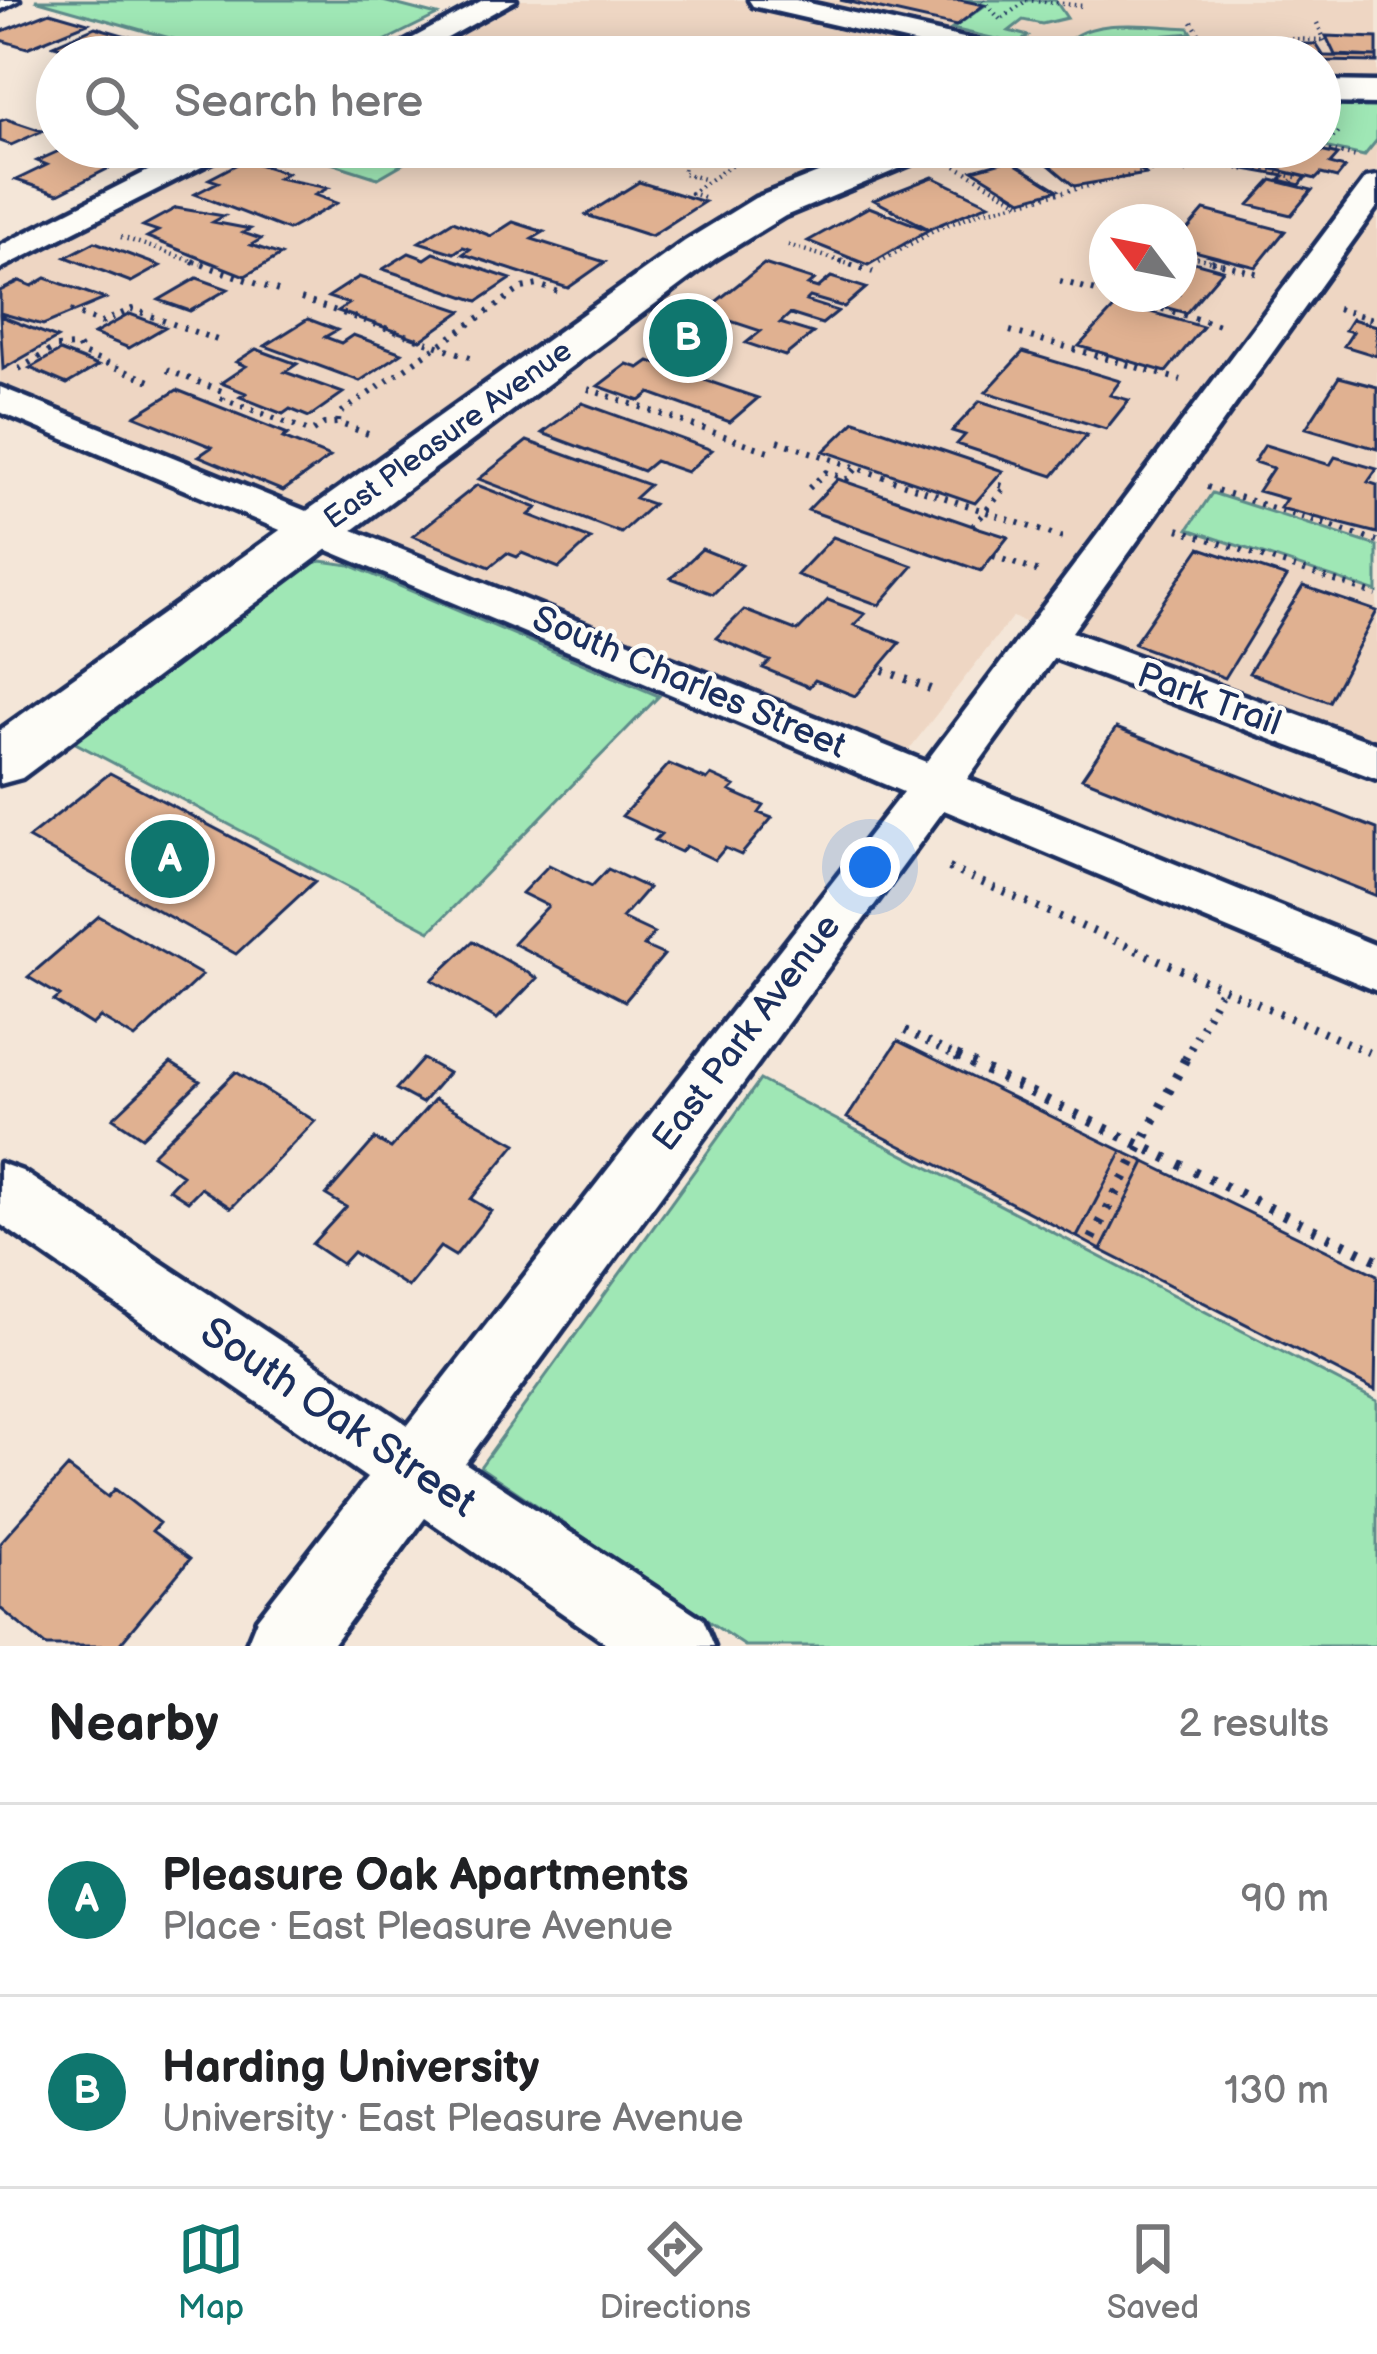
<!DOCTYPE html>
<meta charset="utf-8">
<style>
:root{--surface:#fff;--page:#f2f2f2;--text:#202124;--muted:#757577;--line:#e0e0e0;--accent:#0f766e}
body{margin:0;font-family:"Balsamiq Sans",sans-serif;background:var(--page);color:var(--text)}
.compass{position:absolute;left:1089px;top:204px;width:108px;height:108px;border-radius:50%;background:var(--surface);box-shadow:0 6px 30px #0003;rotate:302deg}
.you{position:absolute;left:870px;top:867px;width:42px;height:42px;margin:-30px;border:9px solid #fff;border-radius:50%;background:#1a73e8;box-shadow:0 0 0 18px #1a73e833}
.badge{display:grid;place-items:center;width:78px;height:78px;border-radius:50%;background:var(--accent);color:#fff;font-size:39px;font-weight:700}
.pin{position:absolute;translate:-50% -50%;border:6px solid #fff;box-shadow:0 3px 12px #0006}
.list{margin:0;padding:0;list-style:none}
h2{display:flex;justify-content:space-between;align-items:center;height:156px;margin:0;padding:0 48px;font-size:51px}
h2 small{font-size:39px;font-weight:400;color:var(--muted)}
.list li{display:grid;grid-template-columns:78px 1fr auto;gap:36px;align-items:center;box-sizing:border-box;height:192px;padding:0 48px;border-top:3px solid var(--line)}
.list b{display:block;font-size:45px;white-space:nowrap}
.list p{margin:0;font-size:39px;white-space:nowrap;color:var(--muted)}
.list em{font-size:39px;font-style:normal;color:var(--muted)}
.icon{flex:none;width:66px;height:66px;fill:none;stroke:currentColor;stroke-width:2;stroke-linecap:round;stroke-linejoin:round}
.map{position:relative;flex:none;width:1377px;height:1646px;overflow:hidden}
.search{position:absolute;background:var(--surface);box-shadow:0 6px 30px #0003;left:36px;right:36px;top:36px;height:132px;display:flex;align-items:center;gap:30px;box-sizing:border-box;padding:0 42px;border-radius:66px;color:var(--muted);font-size:45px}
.sheet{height:540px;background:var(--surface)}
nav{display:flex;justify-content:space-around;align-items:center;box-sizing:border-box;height:168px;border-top:3px solid var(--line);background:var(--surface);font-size:33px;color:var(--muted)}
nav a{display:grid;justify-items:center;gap:6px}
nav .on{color:var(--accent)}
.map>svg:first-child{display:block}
.built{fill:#eed6c3;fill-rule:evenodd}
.green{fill:#9fe7b5;stroke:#5d8b8a;stroke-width:3}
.building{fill:#e0b191;stroke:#1b2f5e;stroke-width:3}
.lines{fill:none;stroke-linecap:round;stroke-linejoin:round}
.street-casing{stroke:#1b2f5e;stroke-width:9}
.secondary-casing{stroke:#1b2f5e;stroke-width:9}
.path-far3{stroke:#1b2f5e;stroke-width:4.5;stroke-dasharray:1.5 4.5;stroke-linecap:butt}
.path-far2{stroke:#1b2f5e;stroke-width:6;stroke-dasharray:3 8;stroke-linecap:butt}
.path-far1{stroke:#1b2f5e;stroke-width:8;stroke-dasharray:3 9;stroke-linecap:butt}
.path{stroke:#1b2f5e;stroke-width:10;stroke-dasharray:4.5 12;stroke-linecap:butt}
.street{fill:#fdfcf7;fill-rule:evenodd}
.secondary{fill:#fdfcf7;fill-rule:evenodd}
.labels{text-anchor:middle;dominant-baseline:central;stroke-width:9;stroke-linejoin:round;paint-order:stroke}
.far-street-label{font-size:30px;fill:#1b2f5e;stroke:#fdfcf7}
.street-label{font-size:36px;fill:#1b2f5e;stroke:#fdfcf7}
.near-street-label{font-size:42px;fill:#1b2f5e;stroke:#fdfcf7}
</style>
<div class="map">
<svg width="1377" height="1646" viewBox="0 0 1377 1646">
<rect width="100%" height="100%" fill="#f4e6d8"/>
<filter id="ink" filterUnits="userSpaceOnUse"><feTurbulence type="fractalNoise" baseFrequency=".00833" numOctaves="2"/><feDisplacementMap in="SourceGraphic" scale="24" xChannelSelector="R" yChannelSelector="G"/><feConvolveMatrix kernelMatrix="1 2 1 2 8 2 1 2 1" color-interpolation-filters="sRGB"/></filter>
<g filter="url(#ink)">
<!-- built -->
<path class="built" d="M516,0H1377V752L1012,617L904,756L0,382V270L235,147H1320V57H407ZM1107,222H1179V294H1107Z"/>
<!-- green -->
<path class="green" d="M35,0H379L437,15L352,57H237Z
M963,0H1055L1067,18L1042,24L1023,20L1009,31L1028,36L1018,44L952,29L984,6Z
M1189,28L1192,33L1110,40L1125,57H1082L1062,50C1080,14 1156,27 1189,28Z
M1377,101V140L1364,156L1320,146V105L1363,106Z
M354,147H382L411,159L378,178L331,163Z
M1212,493L1377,546V592L1188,529Z
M321,561L350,565L659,696L430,931L68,739L296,567Z
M760,1080L1377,1401V1646H745L480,1467Z"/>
<!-- building -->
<path class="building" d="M840,0H960L984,5L956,26Z
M50,12L88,23L27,48L0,40V32Z
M95,27L151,43L120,57H96L54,45Z
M1186,36L1205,55L1131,57L1116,42Z
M1326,36L1377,38V57L1335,55Z
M1210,44H1316L1323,55L1216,54Z
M1216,54L1377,57V62L1320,61V57H1181Z
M6,119L42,131L11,145L0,141V121Z
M764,147H830L795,161Z
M1079,147H1112L1146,174L1074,186L1036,154Z
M1128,147H1173L1191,160L1154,167Z
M1200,147H1302L1338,155L1330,164L1345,168L1337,178L1321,174L1316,179L1196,150Z
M59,151L111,167L58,194L16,180L47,165L37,161Z
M1208,153L1306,177L1300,185L1280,180L1284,176L1201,161Z
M245,160L287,173L278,178L328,188L315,195L337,203L288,230L195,194L218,182L209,179Z
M1009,160L1058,190L1022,200L973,170Z
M933,177L989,204L929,229L874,200Z
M1272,180L1312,190L1291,215L1249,205Z
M639,182L704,202L651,236L586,215Z
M869,207L928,230L868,265L808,241Z
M176,208L224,216L213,222L250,229L243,233L261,239L251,245L281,255L245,276L147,237L158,231L143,226Z
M1204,210L1285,231L1256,267L1179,247V239Z
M453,221L491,236L513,222L544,232L532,239L605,262L568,288L463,254L470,249L463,247L454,253L419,242Z
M95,242L160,266L131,282L66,257Z
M409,253L425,259L434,253L511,279L478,301L383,269Z
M1179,258L1223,270L1186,313L1117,294H1179Z
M764,264L814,280L808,285L818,288L831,277L866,288L844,307L810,297L806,301L838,311L822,324L790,314L780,323L813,333L785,356L746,343L761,331L703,312Z
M359,277L462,311L421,340L338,311L349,304L328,297Z
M46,278L102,298L105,299L43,325L0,313V291L20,281L32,286Z
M197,278L228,289L190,311L159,300Z
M1119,303L1203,327L1166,372L1079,346Z
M130,314L165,327L129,348L94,334Z
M0,316L57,338L3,369Z
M308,319L337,330L325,337L341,343L353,335L402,353L360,381L265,346Z
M1352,319L1377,326V356L1344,346L1353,332L1345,330Z
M256,349L297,364L285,372L343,393L309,417L290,409L283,414L240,397L246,393L221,383L246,366L236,362Z
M60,351L98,366L67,384L30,368Z
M1023,352L1120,381L1110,395L1129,400L1106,429L986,392Z
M649,361L758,398L730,422L650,393L640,401L598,386L627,364L639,368Z
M1339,377L1377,387V449L1306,428Z
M177,390L288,434L283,438L330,457L283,491L199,456L212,447L135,416Z
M980,401L1087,435L1053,476L957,444L965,435L952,431Z
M582,403L712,450L687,472L655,461L643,471L542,433Z
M855,421L1003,471L975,503L824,451Z
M527,441L649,485L635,498L653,504L621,533L479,479Z
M1265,445L1330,465L1335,457L1377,469L1368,482L1377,485V533L1280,508L1286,499L1258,491L1273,468L1254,462Z
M838,479L973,526L1008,537L981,571L808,510Z
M477,485L537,508L529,515L591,539L559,568L522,553L517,557L507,553L490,567L413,536Z
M833,537L913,566L879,605L797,575Z
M1200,548L1287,577L1225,678L1134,644Z
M702,549L742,565L713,594L671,578Z
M1303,586L1377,611L1329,702L1249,673Z
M828,600L865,614L854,625L900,643L855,696L815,680L809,687L763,668L770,661L716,638L744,610L798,631Z
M1116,728L1377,829V896L1082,778Z
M669,764L707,780L711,775L735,786L730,791L764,806L759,813L772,818L741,855L725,848L715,860L686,846L681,852L655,840L661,834L622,816Z
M110,773L315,881L236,954L28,838Z
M549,865L592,886L608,869L648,888L622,918L654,933L644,946L664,955L625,1001L513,943L548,906L522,893Z
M99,916L202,975L135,1038L100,1017L92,1025L54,1001L60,996L28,977Z
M473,941L537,978L497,1019L432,980Z
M898,1041L1122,1151L1077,1237L847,1118Z
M423,1059L448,1073L422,1103L396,1089Z
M171,1063L200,1081L142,1137L113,1118Z
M236,1072L315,1121L231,1208L201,1188L188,1201L169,1189L182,1175L152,1155Z
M435,1099L516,1144L471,1199L491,1211L455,1256L440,1247L408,1287L353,1252L342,1264L312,1244L346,1207L326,1195L375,1139L391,1148Z
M1122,1151L1145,1162L1101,1250L1077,1237Z
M1145,1162L1377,1275L1375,1390L1101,1250Z
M68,1467L108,1497L115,1489L159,1523L152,1531L190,1559L118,1646H46L0,1608V1543Z"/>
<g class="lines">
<defs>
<path id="street" d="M0,0H19L0,10Z
M483,0H516L413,57H378Z
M749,0H796L1021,51L1025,57H975L753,6Z
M195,147H233L229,153L0,269V246Z
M1377,176V207L1072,632L1377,744V779L1054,658L967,779L1377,946V991L944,810L465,1463L703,1619L714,1646H610L425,1518L331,1646H246L257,1619L367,1478L0,1224V1163L22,1171L408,1425L903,792L0,412V387L926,762L1366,178Z"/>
<path id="secondary" d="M1320,81L1377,82V104L1320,103Z
M883,147H938L932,155L785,216L715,259L22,778L0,784V730L685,241L755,198Z"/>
</defs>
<!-- street casing -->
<use href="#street" class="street-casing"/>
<!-- secondary casing -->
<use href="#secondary" class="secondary-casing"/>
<!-- path-far3 -->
<path class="path-far3" d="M983,0L1000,19
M1026,0L1083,6
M1003,18L1027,0
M1192,22L1213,57
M1317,23L1326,43
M1201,37L1325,40
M1184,147L1199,161L1248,170
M1312,147L1357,157
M1319,149L1342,130
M1212,161L1296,177L1292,181
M684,162L683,173L707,180
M956,166L1021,203
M703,197L691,193L758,147
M121,237L201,264
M788,245L849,264
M1179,253L1223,264
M879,262L937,229L981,212L1149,171L1172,167L1189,172L1199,161"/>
<!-- path-far2 -->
<path class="path-far2" d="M192,261L278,291
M840,261L873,272
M1211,261L1259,274
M1060,281L1107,294
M1109,294L1223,326
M301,299L476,359
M1337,309L1377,320
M70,311L102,323
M101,323L132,309L217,340
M1010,331L1181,380
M19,369L56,347L78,346L83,354L150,381
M167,370L224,392L223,399L312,432L324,424L338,423
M588,389L768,451
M368,434L338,423L339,414L522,288L538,285L565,294
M778,441L1063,538
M1207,487L1377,541
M809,488L826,472L847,479L857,468
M973,526L1006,487L993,483
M1178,529L1377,595
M993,556L1039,572"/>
<!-- path-far1 -->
<path class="path-far1" d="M883,670L938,692
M949,868L1377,1056
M905,1031L962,1059
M1185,1059L1222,988"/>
<!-- path -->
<path class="path" d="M956,1056L1377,1260
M1092,1239L1187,1056"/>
<!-- street -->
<use href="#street" class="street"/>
<!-- secondary -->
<use href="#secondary" class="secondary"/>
</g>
</g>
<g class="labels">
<!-- far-street labels -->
<g class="far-street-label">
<text transform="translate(448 435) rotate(-36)">East Pleasure Avenue</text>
</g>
<!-- street labels -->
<g class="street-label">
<text transform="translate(689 683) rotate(23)">South Charles Street</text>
<text transform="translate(1209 700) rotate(20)">Park Trail</text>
<text transform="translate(747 1033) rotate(-53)">East Park Avenue</text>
</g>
<!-- near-street labels -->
<g class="near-street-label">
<text transform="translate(338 1418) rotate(34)">South Oak Street</text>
</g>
</g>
</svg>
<svg class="compass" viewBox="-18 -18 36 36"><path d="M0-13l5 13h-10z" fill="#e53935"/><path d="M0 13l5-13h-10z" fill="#757577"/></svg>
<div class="you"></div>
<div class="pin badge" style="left:170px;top:859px">A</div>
<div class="pin badge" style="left:688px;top:338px">B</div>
<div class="search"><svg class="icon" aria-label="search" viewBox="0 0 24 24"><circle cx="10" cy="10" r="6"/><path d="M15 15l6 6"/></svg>Search here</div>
</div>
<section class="sheet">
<h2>Nearby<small>2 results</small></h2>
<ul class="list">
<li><span class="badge">A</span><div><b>Pleasure Oak Apartments</b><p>Place · East Pleasure Avenue</p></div><em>90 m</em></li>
<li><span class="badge">B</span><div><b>Harding University</b><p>University · East Pleasure Avenue</p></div><em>130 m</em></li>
</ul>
</section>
<nav>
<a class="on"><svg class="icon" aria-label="map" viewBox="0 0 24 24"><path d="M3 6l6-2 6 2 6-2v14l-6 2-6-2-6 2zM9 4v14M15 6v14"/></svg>Map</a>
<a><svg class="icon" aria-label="directions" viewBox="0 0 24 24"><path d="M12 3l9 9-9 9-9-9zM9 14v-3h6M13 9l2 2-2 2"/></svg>Directions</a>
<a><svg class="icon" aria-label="saved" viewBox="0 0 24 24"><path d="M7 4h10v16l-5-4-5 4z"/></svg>Saved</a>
</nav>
